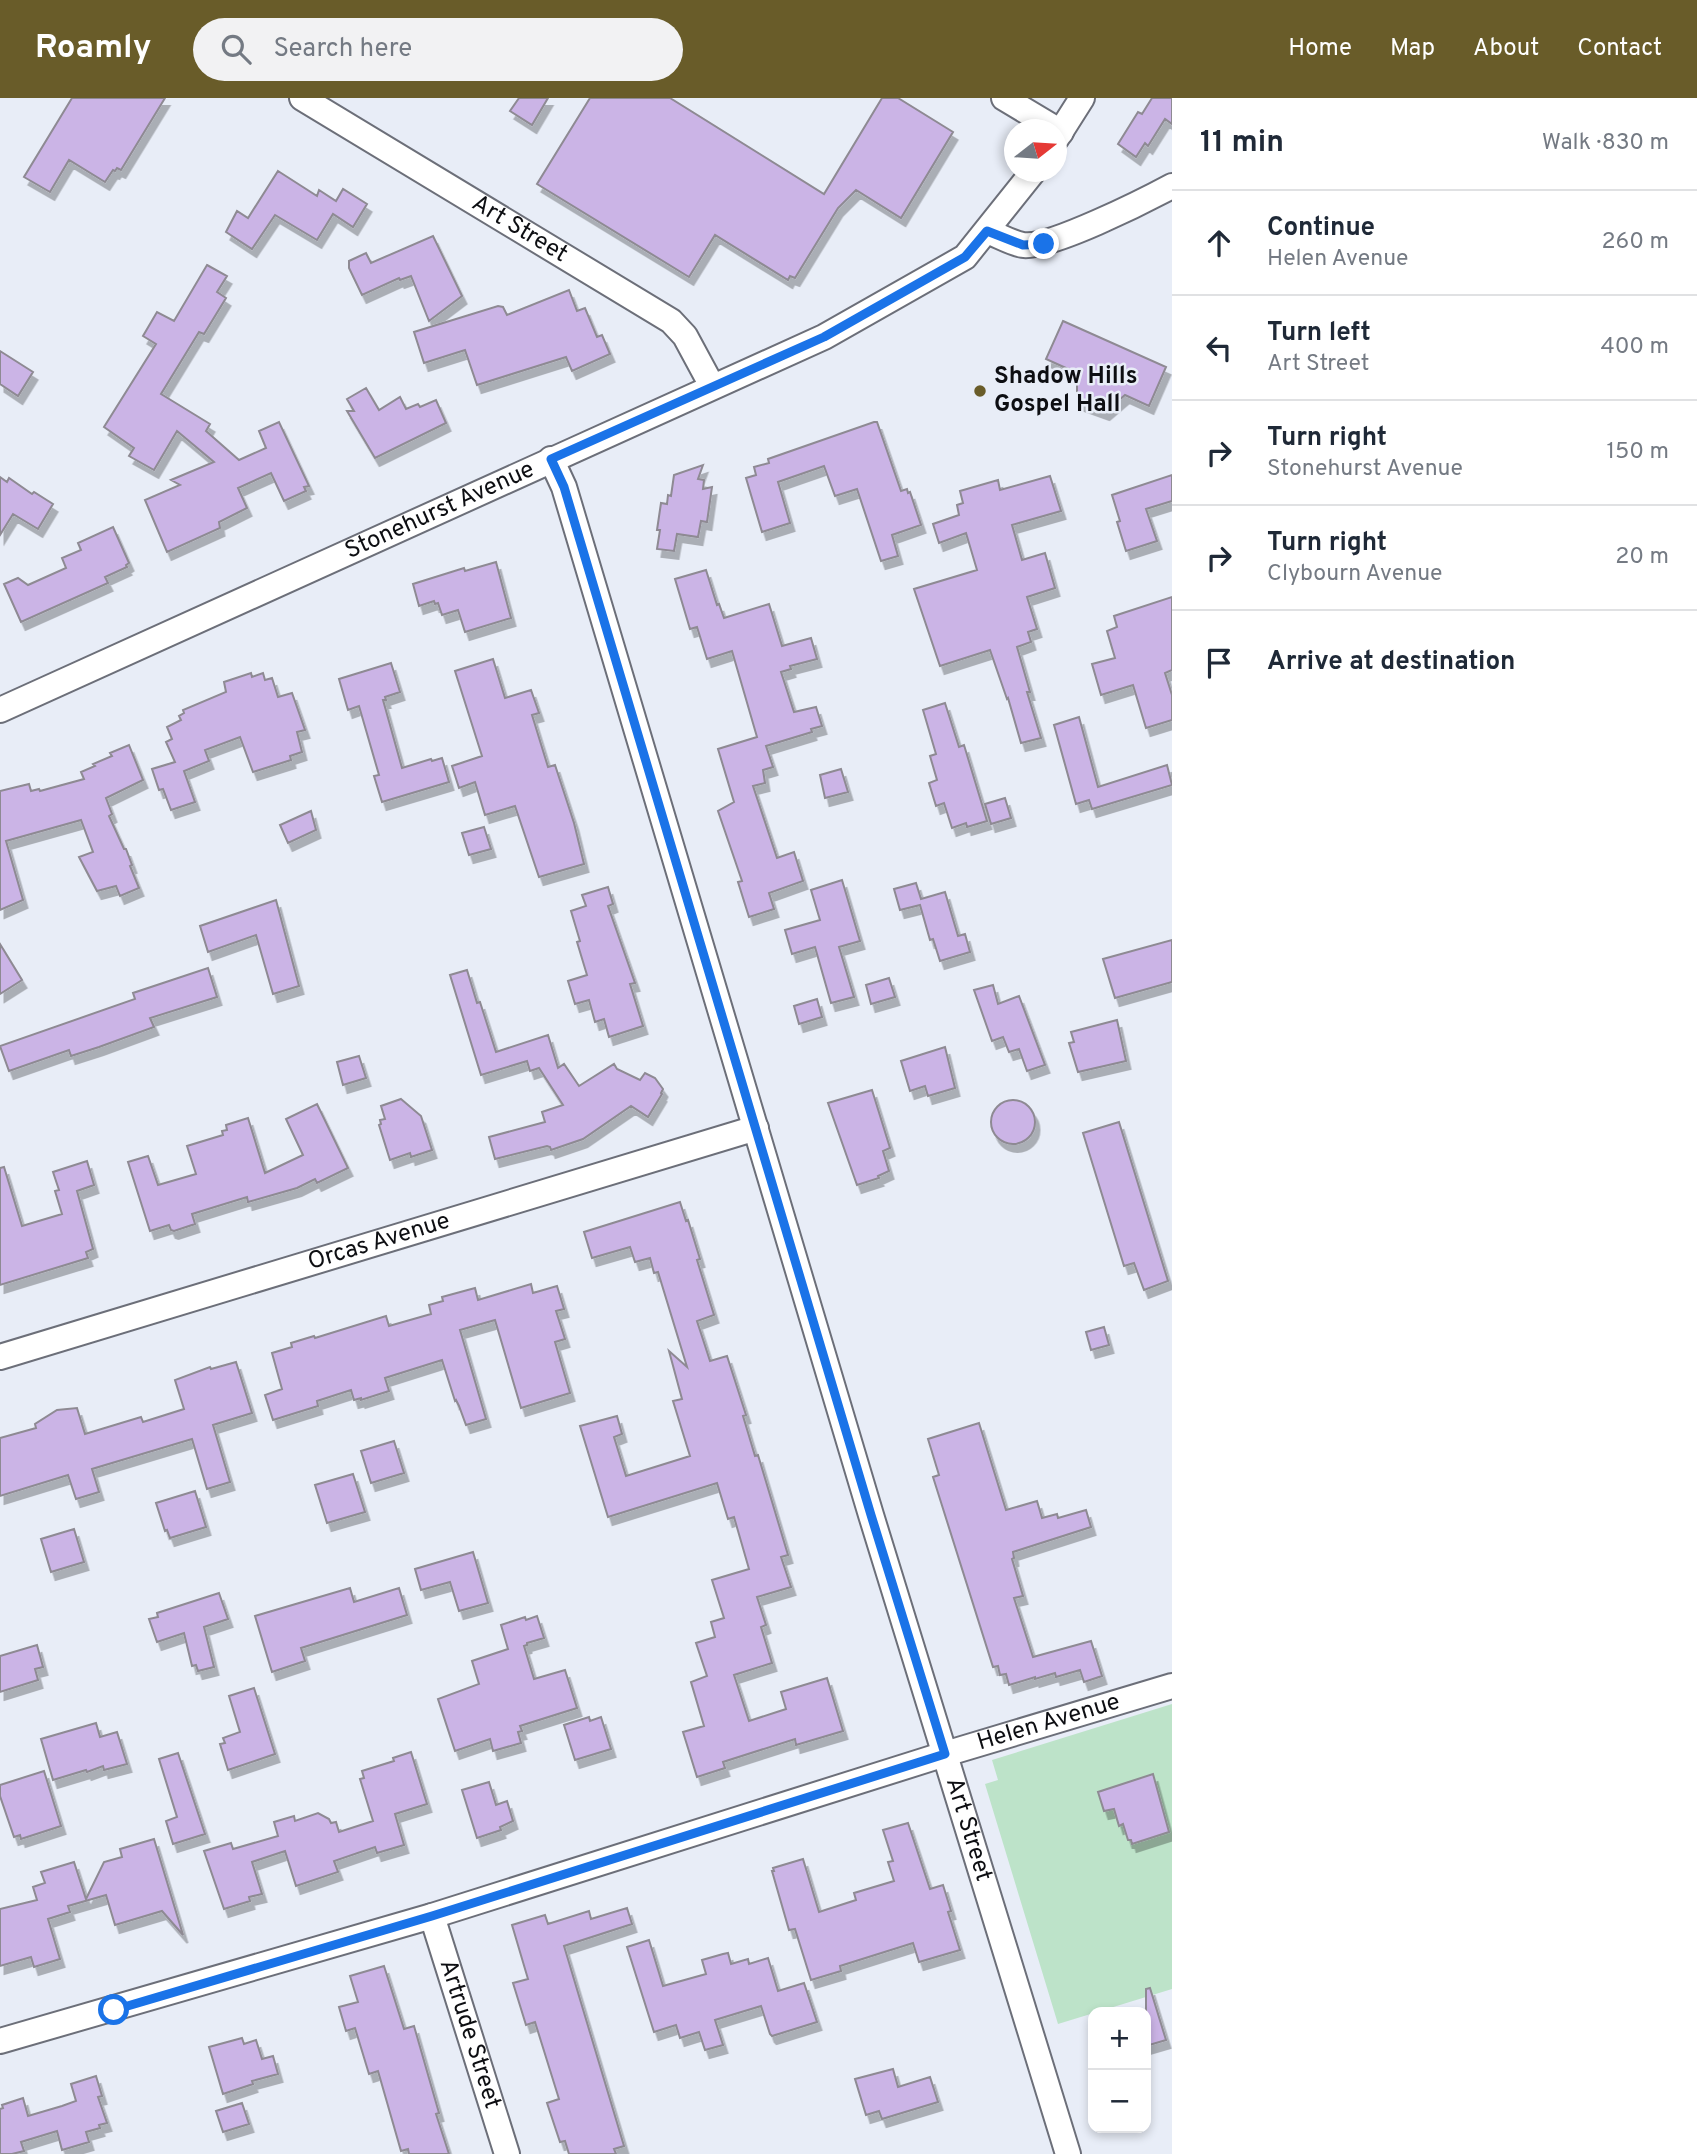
<!DOCTYPE html>
<meta charset="utf-8">
<style>
:root{--surface:#fff;--page:#f2f2f3;--text:#1f2937;--muted:#747a83;--line:#e0e1e3;--accent:#695c29}
body{margin:0;font-family:Overpass,sans-serif;background:var(--page);color:var(--text)}
.controls{position:absolute;right:21px;bottom:21px;display:grid;overflow:hidden;border-radius:14px;box-shadow:0 4px 10px #0003}
.controls button{width:63px;height:63px;display:grid;place-items:center;padding:0;border:0;border-bottom:2px solid var(--line);background:var(--surface);color:var(--text);font:35px sans-serif}
.compass{position:absolute;left:1004px;top:21px;width:63px;height:63px;border-radius:50%;background:var(--surface);box-shadow:0 4px 10px #0003;rotate:73deg}
.stop{position:absolute;width:21px;height:21px;margin:-16px;border:5px solid #1a73e8;border-radius:50%;background:#fff}
.stop.end{background:#1a73e8;border-color:#fff;box-shadow:0 2px 7px #0008}
.list{margin:0;padding:0;list-style:none}
h2{display:flex;justify-content:space-between;align-items:center;height:91px;margin:0;padding:0 28px;font-size:30px}
h2 small{font-size:23px;font-weight:400;color:var(--muted)}
.list li{display:grid;grid-template-columns:46px 1fr auto;gap:21px;align-items:center;box-sizing:border-box;height:105px;padding:0 28px;border-top:2px solid var(--line)}
.list b{display:block;font-size:26px;white-space:nowrap}
.list p{margin:0;font-size:23px;white-space:nowrap;color:var(--muted)}
.list em{font-size:23px;font-style:normal;color:var(--muted)}
.icon{flex:none;width:38px;height:38px;fill:none;stroke:currentColor;stroke-width:2;stroke-linecap:round;stroke-linejoin:round}
.map{position:relative;flex:none;width:1172px;height:2056px;overflow:hidden}
header{display:flex;align-items:center;gap:42px;box-sizing:border-box;height:98px;padding:0 35px;background:var(--accent);color:#fff}
header strong{font-size:33px}
nav{display:flex;gap:38px;margin-inline-start:auto;font-size:24px}
.search{width:490px;height:63px;background:var(--page);display:flex;align-items:center;gap:18px;box-sizing:border-box;padding:0 24px;border-radius:38px;color:var(--muted);font-size:26px}
main{display:flex}
aside{flex:1;background:var(--surface)}
.map>svg:first-child{display:block}
.green{fill:#bde3c9}
.building{fill:#cbb4e6;stroke:#8e8a93;stroke-width:2;filter:url(#shadow)}
.lines{fill:none;stroke-linecap:round;stroke-linejoin:round}
.minor-casing{stroke:#6c6f79;stroke-width:28}
.minor{stroke:#fff;stroke-width:24}
.route{stroke:#1a73e8;stroke-width:9}
.poi-dot{fill:#695c29;stroke:#e8edf7;stroke-width:2.5}
.labels{text-anchor:middle;dominant-baseline:central;stroke-width:5;stroke-linejoin:round;paint-order:stroke}
.street-label{font-size:24px;fill:#0d0e12;stroke:#e8edf7}
.poi-label{font-size:24px;font-weight:bold;fill:#0d0e12;stroke:#e8edf7;text-anchor:start}
</style>
<header>
<strong>Roamly</strong>
<div class="search"><svg class="icon" aria-label="search" viewBox="0 0 24 24"><circle cx="10" cy="10" r="6"/><path d="M15 15l6 6"/></svg>Search here</div>
<nav><a>Home</a><a>Map</a><a>About</a><a>Contact</a></nav>
</header>
<main>
<div class="map">
<svg width="1172" height="2056" viewBox="0 0 1172 2056">
<defs>
<filter id="shadow"><feDropShadow dx="4.5" dy="8" stdDeviation="0" flood-color="#0004"/></filter>
</defs>
<rect width="100%" height="100%" fill="#e8edf7"/>
<!-- green -->
<path class="green" d="M1172,1606V1891L1058,1926L985,1686L998,1682L992,1662Z"/>
<!-- building -->
<path class="building" d="M72,0H165L121,72L117,70L115,73L113,72L105,84L69,62L50,94L24,79Z
M519,0H548L532,27L510,13Z
M590,0H670L824,96L882,0H898L953,34L901,120L856,92L838,110L795,180L790,178L788,182L715,137L689,179L537,86Z
M1152,0H1172V26L1165,21L1148,48L1145,45L1136,59L1118,46L1138,14L1142,16Z
M278,73L317,98L319,92L336,103L343,91L367,106L353,129L333,116L317,142L275,117L252,151L226,134L237,113L248,120Z
M433,138L462,198L429,223L411,178L400,182L399,180L362,197L349,170V163L366,155L371,165Z
M207,167L227,178L217,194L226,200L204,236L199,234L161,296L210,326L206,333L239,362L266,350L259,333L279,324L309,388L304,389L306,393L284,403L271,375L238,390L247,410L219,424L220,430L167,454L145,402L180,387L171,382L214,364L177,333L154,372L129,358L134,350L104,329L156,246L143,238L157,214L174,223Z
M569,192L577,213L585,210L597,239L602,237L610,256L572,273L566,259L477,287L465,252L424,265L414,234L498,208L503,209L507,217Z
M1063,223L1166,269L1149,308L1125,297L1105,314L1077,304V275L1046,261Z
M0,253L33,274L18,298L0,286Z
M366,290L379,312L400,299L406,311L418,306L420,309L436,302L446,325L375,360L347,313H354L347,301Z
M874,324H877L901,393L907,391L908,395L910,394L921,427L892,437L898,458L881,463L857,391L835,398L824,368L778,384L790,425L762,434L746,380L756,377L754,369L769,365L768,361Z
M703,367L698,381L704,382L703,391L712,389L707,424L701,423L698,439L677,436L674,453L657,451L660,432H657L661,405L667,406L668,397L671,398L674,377Z
M1172,377V403L1146,411L1157,443L1126,453L1117,424L1120,423L1112,397Z
M1050,378L1061,413L1012,427L1022,462L1045,455L1055,490L1027,499L1037,531L1028,534L1031,544L1017,549L1030,594H1027L1041,640L1021,645L1008,600L1007,601L990,552L940,568L914,491L977,472L966,435L939,445L933,426L959,417L957,407L963,405L960,393L998,382L1000,392Z
M0,379L7,384L9,380L32,396L34,394L53,406L38,431L13,416L0,437Z
M113,429L129,465L126,467L127,469L105,479L108,485L21,524L4,486L18,480L28,487L66,470L62,460L81,452L78,445Z
M496,464L511,520L465,534L458,512L442,517L438,505L435,506L434,503L419,508L413,486L464,470L465,473Z
M706,472L717,507L719,506L724,520L769,506L782,548L811,540L817,561L790,568L791,571L781,574L794,614L816,609L822,628L811,631L812,634L766,648L773,669L763,672L765,685L753,688L777,760L794,754L803,783L769,795L774,811L749,819L738,784L742,783L718,713L734,704L718,651L757,639L732,553L707,561L697,529L690,531L675,481Z
M1172,499V572L1165,575L1172,597V622L1146,630L1133,587L1101,597L1092,566L1115,560L1107,533L1117,529L1114,518Z
M493,561L505,600L531,592L539,615L532,617L548,669L555,667L574,725L584,766L539,779L515,708L485,717L475,684L459,690L452,668L482,658L455,573Z
M391,565L400,594L385,599L386,602H383L402,670L431,661L432,663L442,660L449,684L382,704L374,678L379,677L359,608L348,612L339,581Z
M251,575L252,579L263,575L265,582L272,580L278,599L292,595L305,632L297,634L302,654L290,658L291,662L253,674L240,639L205,652L209,663L184,673L195,704L171,712L163,691L159,692L152,671L175,664L166,644L172,641L167,629L181,622L179,618L184,615L183,612L226,594L224,584Z
M945,605L959,649L964,647L987,723L967,729L966,725L952,730L944,705L936,708L929,685L937,682L930,658L936,656L923,612Z
M1079,619L1098,689L1167,667L1172,687L1092,711L1089,702L1076,706L1054,627Z
M129,647L143,682L106,700L112,716L109,718L124,751H126L132,767L130,768L139,790L120,798L116,788L97,793L79,759L93,754L81,722L6,743L23,802L0,812V693L29,686L31,693L39,691L40,693L84,681L81,674L95,668L93,666L112,658L110,655Z
M841,671L848,694L825,700L820,677Z
M1005,700L1011,720L991,726L985,706Z
M311,713L316,732L288,745L280,727Z
M484,729L491,751L469,757L462,735Z
M842,782L860,843L839,849L854,899L831,905L815,849L792,856L785,832L820,822L811,792Z
M916,785L921,801L945,794L958,838L965,836L970,854L940,863L933,841L930,842L920,807L900,812L894,791Z
M608,789L613,806L608,808L635,885L630,886L643,928L609,939L604,921L595,924L589,902L575,906L568,883L587,877L577,844L580,843L571,813L586,808L582,797Z
M276,802L299,888L273,896L256,837L208,854L200,828Z
M1172,842V884L1115,900L1103,861Z
M0,846L22,882L0,896Z
M208,870L217,899L150,920L154,929L99,949L71,958L69,952L9,973L0,948L135,901L133,895Z
M467,872L477,905L480,904L496,954L548,937L558,970L564,966L579,988L614,966L617,971L640,982L645,975L655,980L663,991L661,995L662,996L648,1019L631,1008L583,1041L551,1052L550,1049L547,1048L495,1061L489,1039L545,1024L542,1014L563,1007L539,970L530,973L527,963L481,977L450,877Z
M889,880L895,899L871,906L866,887Z
M993,887L998,906L1019,898L1045,967L1027,973L1019,951L1009,954L1003,939L992,943L974,892Z
M817,901L822,919L799,926L794,908Z
M1117,922L1126,963L1078,974L1069,945L1074,944L1071,934Z
M945,949L955,990L928,998L925,988L910,993L901,963Z
M359,958L366,980L343,987L337,964Z
M872,992L890,1050L883,1053L889,1073L878,1078L879,1080L857,1087L828,1005Z
M401,1001L421,1018L432,1052L411,1059L410,1055L390,1062L379,1027L381,1026L380,1022L385,1021L381,1008Z
M991 1024a22 22 0 1 1 44 0a22 22 0 1 1-44 0Z
M317,1006L348,1070L317,1085L315,1081L297,1090L248,1104L247,1099L192,1116L195,1126L174,1133L171,1132L169,1127L150,1133L128,1064L148,1058L158,1087L196,1076L187,1048L223,1037L222,1033L227,1032L226,1027L248,1020L265,1075L303,1057L286,1021Z
M1119,1024L1168,1183L1144,1192L1134,1165L1124,1168L1083,1035Z
M87,1063L94,1087L77,1093L93,1151L86,1154L88,1160L0,1187V1070L4,1069L22,1128L62,1116L55,1093L59,1092L53,1074Z
M680,1104L686,1123L688,1122L700,1161L697,1162L714,1217L697,1223L710,1263L727,1258L746,1317L743,1318L755,1358L758,1357L788,1457L781,1459L791,1489L757,1499L766,1527L761,1529L772,1565L734,1577L749,1623L786,1611L781,1594L827,1580L843,1633L796,1647L795,1641L723,1664L725,1670L697,1679L683,1634L704,1628L691,1584L707,1578L696,1545L715,1539L711,1524L724,1520L712,1482L749,1471L734,1419L728,1421L717,1385L608,1419L580,1328L617,1318L622,1336L614,1339L626,1378L690,1358L673,1303L682,1301L669,1253L687,1269L658,1174L654,1175L650,1160L635,1164L630,1149L592,1160L584,1134Z
M531,1186L533,1195L557,1188L564,1211L556,1213L565,1241L555,1244L570,1295L521,1310L495,1222L460,1232L486,1321L466,1327L459,1308L456,1302L455,1303L442,1262L385,1280L389,1293L361,1302V1300L354,1302L351,1292L317,1303L318,1308L273,1322L265,1297L282,1291L272,1255L292,1249L291,1245L314,1238L315,1240L386,1218L389,1228L431,1216L429,1207L443,1203L442,1199L475,1190L478,1202Z
M1104,1229L1109,1247L1091,1252L1086,1234Z
M236,1264L252,1315L213,1327L230,1384L207,1391L192,1341L92,1371L99,1394L76,1401L68,1377L0,1398V1340L36,1330L35,1326L57,1312L77,1310L85,1336L141,1319L143,1324L184,1311L175,1282L210,1269L211,1271Z
M979,1325L1006,1412L1037,1403L1042,1420L1057,1416L1058,1420L1086,1412L1091,1429L1013,1454L1014,1460L1012,1461L1023,1498L1014,1500L1033,1559L1091,1543L1102,1578L1084,1584L1080,1572L1056,1579L1055,1575L1035,1581V1579L1009,1587L1006,1576L1000,1577L998,1568L993,1569L933,1379L939,1377L928,1341Z
M394,1343L404,1375L371,1385L361,1353Z
M353,1376L365,1414L327,1425L315,1387Z
M195,1393L206,1429L170,1440L167,1432L165,1433L156,1405Z
M74,1431L84,1464L51,1474L41,1441Z
M473,1454L488,1505L459,1513L450,1484L421,1492L415,1471Z
M350,1490L354,1504L399,1490L407,1517L301,1550L305,1563L272,1574L255,1518Z
M219,1495L228,1521L204,1529L214,1569L198,1573L196,1567L192,1568L184,1535L157,1544L149,1521L158,1519L157,1515Z
M537,1518L544,1540L527,1545V1547L524,1548L534,1581L565,1572L577,1610L520,1628L522,1633L518,1634L521,1645L493,1653L490,1641L455,1653L438,1601L479,1586L472,1563L508,1551L501,1527L525,1519L526,1522Z
M37,1547L43,1569L35,1571L38,1582L0,1594V1558Z
M254,1590L275,1656L228,1672L220,1646L225,1645L223,1640L240,1634L229,1598Z
M589,1619L590,1623L601,1619L611,1651L575,1662L564,1627Z
M96,1625L100,1639L117,1634L127,1666L104,1672L103,1668L87,1674L86,1672L53,1682L41,1641Z
M411,1654L427,1706L395,1716L404,1747L377,1755L375,1749L334,1763L338,1774L296,1788L285,1753L252,1764L262,1796L249,1799L250,1803L224,1811L204,1753L231,1745L233,1751L278,1738L274,1724L294,1718L295,1723L318,1715L329,1721L331,1725L336,1724L339,1734L373,1723L360,1681L364,1680L362,1673L394,1663L393,1660Z
M178,1655L205,1736L173,1746L166,1723L177,1719L159,1661Z
M44,1673L61,1728L21,1741L20,1737L14,1739L0,1698V1687Z
M1153,1676L1169,1734L1132,1746L1131,1742H1128L1123,1726L1119,1728L1114,1711L1104,1713L1098,1694Z
M489,1684L496,1707L507,1703L513,1723L500,1729L501,1732L477,1740L462,1692Z
M908,1725L930,1791L943,1787L951,1813L948,1814L960,1852L919,1864L913,1845L840,1868L841,1873L811,1882L795,1831L789,1832L772,1773H774L773,1770L803,1761L819,1814L856,1802L854,1795L894,1783L888,1764L893,1763L883,1732Z
M154,1741L183,1837L162,1813L115,1827L106,1797L68,1808L70,1814L48,1821L60,1861L34,1869L31,1859L0,1868V1811L37,1802L33,1789L45,1785L41,1774L74,1764L86,1801L104,1764L122,1759L120,1751Z
M627,1810L632,1826L564,1848L624,2048L614,2051L616,2056H569L565,2043L560,2044L547,2005L559,2001L535,1924L526,1927L513,1885L528,1881L512,1827L545,1817L548,1826L589,1813L591,1821Z
M649,1842L663,1888L706,1876L702,1862L723,1856L728,1855L731,1866L748,1861L749,1866L768,1860L778,1893L804,1885L817,1924L772,1938L770,1936L761,1908L715,1922L723,1947L705,1952L699,1934L680,1940L676,1927L654,1934L627,1849Z
M384,1868L404,1931L414,1928L439,2015L436,2016L449,2056H409L408,2051L401,2053L378,1973L369,1976L355,1930L346,1933L339,1909L358,1904L350,1878Z
M1150,1890L1166,1942L1146,1948V1891Z
M242,1940L244,1946L256,1942L262,1961L273,1958L278,1976L252,1983L253,1986L223,1996L209,1949Z
M893,1971L898,1989L930,1979L938,2004L882,2021L879,2013L866,2017L855,1981Z
M96,1978L102,1998L98,1999L107,2025L99,2027L100,2030L86,2034L89,2044L62,2052L57,2033L21,2044L24,2053L12,2056H0V2011L3,2010L2,2007L23,2000L28,2018L62,2008L76,2003L71,1986Z
M242,2005L249,2026L223,2034L216,2013Z"/>
<g class="lines">
<defs>
<g id="minor">
<path id="s1" d="M302,0L671,223L685,238L712,288"/>
<path d="M1004,0L1061,34"/>
<path d="M1056,41L1082,0"/>
<path d="M987,133C998,137 1011,145 1023,147C1049,151 1146,102 1172,88"/>
<path id="s2" d="M551,361L564,389L871,1417L1068,2056"/>
<path id="s3" d="M0,612L824,239L965,159L1033,74"/>
<path id="s4" d="M0,1259L756,1030"/>
<path id="s5" d="M432,1818L507,2056"/>
<path id="s6" d="M0,1943L432,1818L945,1656L1172,1588"/>
</g>
</defs>
<!-- minor casing -->
<use href="#minor" class="minor-casing"/>
<!-- minor -->
<use href="#minor" class="minor"/>
</g>
<g class="lines">
<!-- route -->
<path class="route" d="M114,1912L432,1818L945,1656L871,1417L564,389L551,361L824,239L965,159L987,133L1023,147L1044,146"/>
</g>
<!-- markers -->
<circle class="poi-dot" cx="980" cy="293" r="7"/>
<g class="labels">
<!-- street labels -->
<g class="street-label">
<text stroke="none"><textPath href="#s1" startOffset="254">Art Street</textPath></text>
<text stroke="none"><textPath href="#s3" startOffset="483">Stonehurst Avenue</textPath></text>
<text stroke="none"><textPath href="#s4" startOffset="396">Orcas Avenue</textPath></text>
<text stroke="none"><textPath href="#s6" startOffset="1096">Helen Avenue</textPath></text>
<text stroke="none"><textPath href="#s2" startOffset="1433">Art Street</textPath></text>
<text stroke="none"><textPath href="#s5" startOffset="124">Artrude Street</textPath></text>
</g>
<!-- poi labels -->
<g class="poi-label">
<text x="994" y="279">Shadow Hills<tspan x="994" dy="28">Gospel Hall</tspan></text>
</g>
</g>
</svg>
<div class="controls">
<button>+</button>
<button>−</button>
</div>
<svg class="compass" viewBox="-18 -18 36 36"><path d="M0-13l5 13h-10z" fill="#e53935"/><path d="M0 13l5-13h-10z" fill="#747a83"/></svg>
<div class="stop" style="left:114px;top:1912px"></div>
<div class="stop end" style="left:1044px;top:146px"></div>
</div>
<aside>
<h2>11 min<small>Walk · 830 m</small></h2>
<ul class="list">
<li><svg class="icon" aria-label="ahead" viewBox="0 0 24 24"><path d="M12 20V5M6 11l6-6 6 6"/></svg><div><b>Continue</b><p>Helen Avenue</p></div><em>260 m</em></li>
<li><svg class="icon" aria-label="left" viewBox="0 0 24 24"><path d="M17 20v-9H6M10 6l-5 5 5 5"/></svg><div><b>Turn left</b><p>Art Street</p></div><em>400 m</em></li>
<li><svg class="icon" aria-label="right" viewBox="0 0 24 24"><path d="M7 20v-9h11M14 6l5 5-5 5"/></svg><div><b>Turn right</b><p>Stonehurst Avenue</p></div><em>150 m</em></li>
<li><svg class="icon" aria-label="right" viewBox="0 0 24 24"><path d="M7 20v-9h11M14 6l5 5-5 5"/></svg><div><b>Turn right</b><p>Clybourn Avenue</p></div><em>20 m</em></li>
<li><svg class="icon" aria-label="arrive" viewBox="0 0 24 24"><path d="M6 21V4h12l-3 4 3 4H6"/></svg><div><b>Arrive at destination</b></div></li>
</ul>
</aside>
</main>
